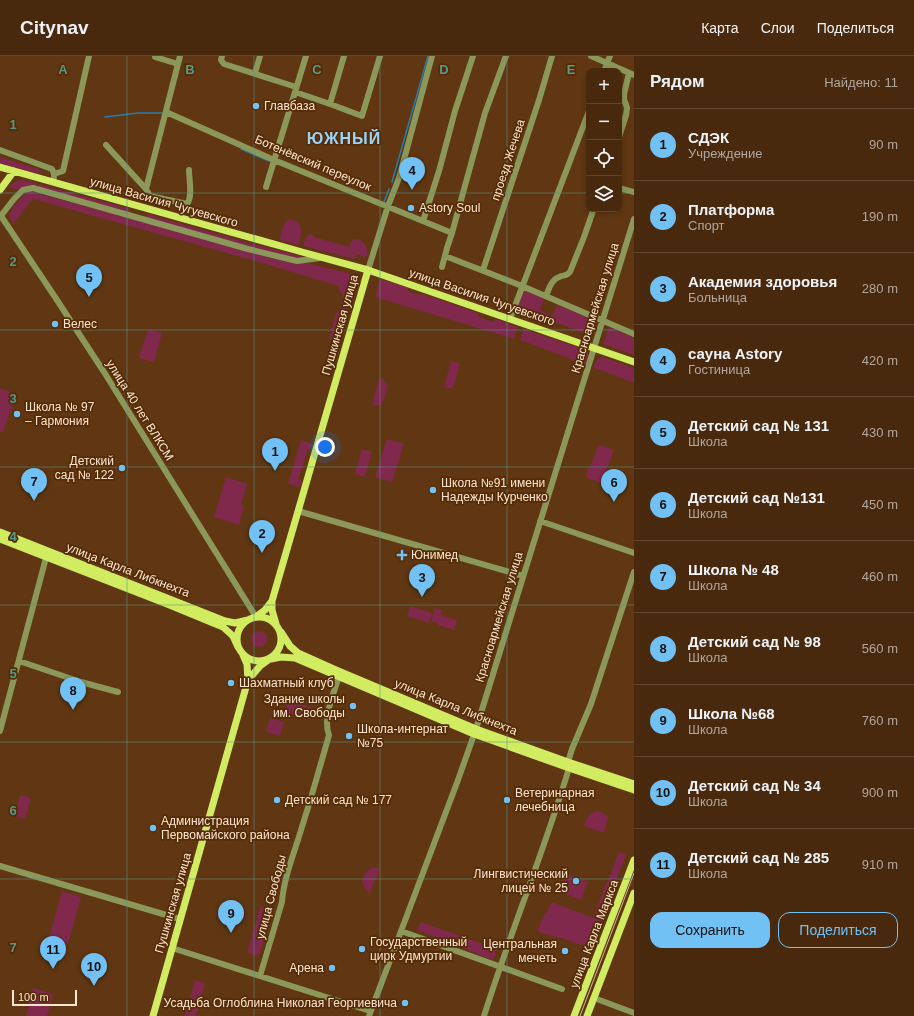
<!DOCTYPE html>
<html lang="ru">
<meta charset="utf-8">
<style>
:root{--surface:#48290e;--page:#4f3117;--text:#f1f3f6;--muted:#b1a69e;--line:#60452e;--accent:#71c1f5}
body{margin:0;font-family:Arial,sans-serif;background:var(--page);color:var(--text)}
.controls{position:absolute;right:12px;top:12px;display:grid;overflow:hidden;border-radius:8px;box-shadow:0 2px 6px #0003}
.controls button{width:36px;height:36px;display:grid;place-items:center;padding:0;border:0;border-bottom:1px solid var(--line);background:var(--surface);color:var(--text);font:20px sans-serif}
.scale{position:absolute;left:12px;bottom:10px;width:65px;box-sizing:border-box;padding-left:4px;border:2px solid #ffe5d1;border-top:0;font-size:11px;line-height:14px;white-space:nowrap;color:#ffe5d1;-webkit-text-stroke:3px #542c05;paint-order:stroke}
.you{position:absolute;left:325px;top:391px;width:14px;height:14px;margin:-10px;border:3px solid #fff;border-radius:50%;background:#1a73e8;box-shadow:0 0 0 6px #1a73e833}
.badge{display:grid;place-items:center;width:26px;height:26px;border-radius:50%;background:var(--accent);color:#111;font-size:13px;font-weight:700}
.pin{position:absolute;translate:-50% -33px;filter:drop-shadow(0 1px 2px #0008)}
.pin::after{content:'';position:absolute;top:21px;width:14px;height:12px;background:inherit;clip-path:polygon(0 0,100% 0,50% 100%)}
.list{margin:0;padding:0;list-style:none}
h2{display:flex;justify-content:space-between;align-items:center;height:52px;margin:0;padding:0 16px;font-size:17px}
h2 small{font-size:13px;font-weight:400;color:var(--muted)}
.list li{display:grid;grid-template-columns:26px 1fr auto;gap:12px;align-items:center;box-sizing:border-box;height:72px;padding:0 16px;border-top:1px solid var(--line)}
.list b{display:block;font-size:15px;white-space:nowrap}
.list p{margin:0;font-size:13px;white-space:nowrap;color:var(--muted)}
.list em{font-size:13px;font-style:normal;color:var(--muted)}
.actions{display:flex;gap:8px;padding:12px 16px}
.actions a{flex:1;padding:9px 0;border:1px solid var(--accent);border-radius:12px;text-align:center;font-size:14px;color:var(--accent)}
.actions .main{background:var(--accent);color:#111}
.icon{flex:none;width:22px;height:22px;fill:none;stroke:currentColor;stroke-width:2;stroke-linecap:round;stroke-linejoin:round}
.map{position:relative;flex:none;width:634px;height:960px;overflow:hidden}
header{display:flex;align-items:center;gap:24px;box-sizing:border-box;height:56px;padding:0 20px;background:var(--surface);border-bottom:1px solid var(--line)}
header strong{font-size:19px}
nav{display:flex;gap:22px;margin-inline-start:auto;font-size:14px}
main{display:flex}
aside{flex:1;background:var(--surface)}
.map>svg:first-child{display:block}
.green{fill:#81284d}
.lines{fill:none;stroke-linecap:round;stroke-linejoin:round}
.stream{stroke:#287cac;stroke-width:1.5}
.minor{stroke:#8b9859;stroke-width:6}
.major{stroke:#d2ec61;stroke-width:7}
.tram{stroke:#d3b59c;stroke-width:1}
.grid{fill:none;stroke:#57978c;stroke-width:1;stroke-opacity:0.55}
.poi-dot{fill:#71c1f5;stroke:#542c05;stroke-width:1.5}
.labels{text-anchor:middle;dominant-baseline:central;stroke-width:3.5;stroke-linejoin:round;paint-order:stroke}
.poi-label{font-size:12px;fill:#ffe5d1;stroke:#542c05;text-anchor:start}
.street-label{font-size:12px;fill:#ffe5d1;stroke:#542c05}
.district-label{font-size:16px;font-weight:bold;letter-spacing:1px;fill:#9ad3fa;stroke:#542c05}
.grid-label{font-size:13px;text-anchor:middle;font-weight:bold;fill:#57978c;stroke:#542c05;stroke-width:3.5;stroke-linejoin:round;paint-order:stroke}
</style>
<header>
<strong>Citynav</strong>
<nav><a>Карта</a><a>Слои</a><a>Поделиться</a></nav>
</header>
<main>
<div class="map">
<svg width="634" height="960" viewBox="0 0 634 960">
<rect width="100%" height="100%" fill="#603712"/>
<!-- green -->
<path class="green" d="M0,101L41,114L39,118L0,107Z
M19,124H24L36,127V131L19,134L8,131L10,129Z
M39,128L130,153L128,158L38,132Z
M27,136H32L296,207H307L352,218L357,224V230L353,245H351L347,247L342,258V271L338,286L329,283L336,257L339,256L344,241L339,234V230L248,203L33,143L13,168L9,160C12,151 20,143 27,136Z
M147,158L253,188L308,202L298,203L146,162Z
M289,163C305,164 301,177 299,189L280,184C282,176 282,167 289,163Z
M311,177L314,181L349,191L353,183C364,182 369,192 367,201L356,198L355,203L304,190C304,184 306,180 311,177Z
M380,223L407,231L408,235C413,237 417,240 423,238L478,257L479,261L493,266L496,263L518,271L514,283L375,241Z
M524,233L544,243L540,254L552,260L557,249L593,263L588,279L517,251Z
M609,271L634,282V299L603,288Z
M148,273L162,277L154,306L139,302Z
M523,273L583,293L588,297L589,303L587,309L520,284Z
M602,301L634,312V327L593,311L597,304Z
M451,305L460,308L453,333L444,331Z
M382,322L388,330L382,349H372L379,323Z
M0,332L17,338L2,377L0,376Z
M387,383L404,388L392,426L375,421Z
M301,384L310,387L312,390L311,392L308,393L298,424L302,425L299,431L288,428Z
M600,389L614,394L601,427L587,422L586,419L588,412H590L598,391Z
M362,393L372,396L365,421L355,418Z
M226,421L247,428L241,448L244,450L239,469L214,461Z
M410,550L432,557L429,567L407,560Z
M435,552L442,554L441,559L457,564L454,574L438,569V567L431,565Z
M251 583a8 8 0 1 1 16 0a8 8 0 1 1-16 0Z
M287,644L316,653L306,662L284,656Z
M270,662L284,666L280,680L266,676Z
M20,739L31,742L25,763L15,760Z
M598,755L603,757L608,761L604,777L584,770C587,761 588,757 598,755Z
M619,796L626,799L591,891L573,887L572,885L537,876L545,857L547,856L552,846L593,862Z
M372,812H380L370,837C359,830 360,818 372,812Z
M566,817L588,826L581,844L558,835Z
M62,835L81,841L68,888L49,882Z
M260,851L272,854L259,900L247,897Z
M421,866L497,893L493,904L417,874Z
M195,924L205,927L196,960H185Z
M33,932L53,938L47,960H26Z"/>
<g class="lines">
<!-- stream -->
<path class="stream" d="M105,61L138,57H162
M241,93L269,105
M392,126L428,0
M384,146L389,133"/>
<!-- minor -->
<path class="minor" d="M155,0V1L178,8
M222,0L221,4L224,8L296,31
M591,0L634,19
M604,15L610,0
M255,17L260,0
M295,36L330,48L362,60L380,0
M330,48L344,0
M166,56L274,104L452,177
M619,81L626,59L627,52L624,43V38L629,17
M106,89L146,133L150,140L187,148C193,141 189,123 189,114
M0,94L52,113L54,118V121
M54,118L63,115L89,0
M266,131L306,0
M619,132L634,136
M146,133L180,0
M1,160L55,241L104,316L256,561
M0,161L14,143L23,134L33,132L248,193L297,205L320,202
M423,165L439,115L455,55L473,0
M445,200L522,230L634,278
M442,211L447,192L452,177L485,57L506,0
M368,214L388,150L399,122L432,0
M483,214L539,44L552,0
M546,240C549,233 551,224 559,221C563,219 567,220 570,216L584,181L593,155
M510,263L589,55
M298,455L523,520
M540,465L634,497
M19,605L81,626L118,636
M0,675L47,498
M568,706L572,693L591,648L634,516
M0,810L180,863
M401,875L562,933
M172,892L370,955
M260,920L282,846C284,821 294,798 301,774C311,743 320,711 329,679C322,661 335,635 340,617
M594,942L634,957
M369,960L458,724L476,673L634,163
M484,960C510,877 544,796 569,712"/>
<!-- major -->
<path class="major" d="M0,111L302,196L368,214L634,306
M0,134L14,115
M0,476L225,565L235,567L248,564
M0,483L167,548L223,571L233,580L238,591
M237 583a22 22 0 1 1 44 0a22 22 0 1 1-44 0Z
M256,561L265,554L272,545
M276,568L272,554V545L368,214
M281,576L290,590L298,597L336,614L476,673L568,706L634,728
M243,599L247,608L248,624
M271,603L281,601L295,602L474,678L569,712L634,734
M153,960L248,624L260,610L267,605
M574,960L634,804
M587,960L634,837"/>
<!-- tram -->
<path class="tram" d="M580,960L634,817"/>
</g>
<!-- grid -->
<path class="grid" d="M127,0V960M254,0V960M380,0V960M507,0V960M0,137H589M619,137H634M0,274H634M0,411H634M0,549H634M0,686H634M0,823H634"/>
<!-- markers -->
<g class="poi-dot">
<circle cx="256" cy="50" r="4"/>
<circle cx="411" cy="152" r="4"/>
<circle cx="55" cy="268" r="4"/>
<circle cx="17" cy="358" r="4"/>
<circle cx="122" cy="412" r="4"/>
<circle cx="433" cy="434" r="4"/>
<path d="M400 493h4v4h4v4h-4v4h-4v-4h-4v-4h4z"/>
<circle cx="231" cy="627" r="4"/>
<circle cx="353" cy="650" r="4"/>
<circle cx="349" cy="680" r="4"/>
<circle cx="277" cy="744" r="4"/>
<circle cx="507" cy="744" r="4"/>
<circle cx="153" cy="772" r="4"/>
<circle cx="576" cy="825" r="4"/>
<circle cx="362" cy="893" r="4"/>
<circle cx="565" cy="895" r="4"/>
<circle cx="332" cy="912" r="4"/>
<circle cx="405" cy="947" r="4"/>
</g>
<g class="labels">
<!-- poi labels -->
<g class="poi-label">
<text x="264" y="50">Главбаза</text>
<text x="419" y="152">Astory Soul</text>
<text x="63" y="268">Велес</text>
<text x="25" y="351">Школа № 97<tspan x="25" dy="14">– Гармония</tspan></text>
<text x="114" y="405" text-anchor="end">Детский<tspan x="114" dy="14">сад № 122</tspan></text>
<text x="441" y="427">Школа №91 имени<tspan x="441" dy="14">Надежды Курченко</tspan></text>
<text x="411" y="499">Юнимед</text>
<text x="239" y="627">Шахматный клуб</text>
<text x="345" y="643" text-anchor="end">Здание школы<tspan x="345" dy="14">им. Свободы</tspan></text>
<text x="357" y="673">Школа-интернат<tspan x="357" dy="14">№75</tspan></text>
<text x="515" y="737">Ветеринарная<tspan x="515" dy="14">лечебница</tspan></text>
<text x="285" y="744">Детский сад № 177</text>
<text x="161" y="765">Администрация<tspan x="161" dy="14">Первомайского района</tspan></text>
<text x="568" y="818" text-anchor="end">Лингвистический<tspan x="568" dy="14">лицей № 25</tspan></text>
<text x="370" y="886">Государственный<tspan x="370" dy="14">цирк Удмуртии</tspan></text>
<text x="557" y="888" text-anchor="end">Центральная<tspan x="557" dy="14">мечеть</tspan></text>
<text x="324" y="912" text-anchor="end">Арена</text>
<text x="397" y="947" text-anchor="end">Усадьба Оглоблина Николая Георгиевича</text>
</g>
<!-- street labels -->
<g class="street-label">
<text transform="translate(508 104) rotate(-72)">проезд Жечева</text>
<text transform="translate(313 107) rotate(23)">Ботенёвский переулок</text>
<text transform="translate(164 146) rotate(16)">улица Василия Чугуевского</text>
<text transform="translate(482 241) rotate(19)">улица Василия Чугуевского</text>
<text transform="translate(595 252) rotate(-73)">Красноармейская улица</text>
<text transform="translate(340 269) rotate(-74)">Пушкинская улица</text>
<text transform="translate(140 354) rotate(58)">улица 40 лет ВЛКСМ</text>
<text transform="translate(128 514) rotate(21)">улица Карла Либкнехта</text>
<text transform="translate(499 561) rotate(-73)">Красноармейская улица</text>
<text transform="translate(456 651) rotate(22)">улица Карла Либкнехта</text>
<text transform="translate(271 841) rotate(-75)">улица Свободы</text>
<text transform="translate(173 847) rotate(-74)">Пушкинская улица</text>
<text transform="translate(594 878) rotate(-69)">улица Карла Маркса</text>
</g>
<!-- district labels -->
<g class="district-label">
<text x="344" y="82">ЮЖНЫЙ</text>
</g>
</g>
<g class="grid-label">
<text x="63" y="18">A</text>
<text x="190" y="18">B</text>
<text x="317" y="18">C</text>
<text x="444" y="18">D</text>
<text x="571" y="18">E</text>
<text x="13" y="73">1</text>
<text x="13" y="210">2</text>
<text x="13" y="347">3</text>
<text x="13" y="485">4</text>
<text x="13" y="622">5</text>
<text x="13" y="759">6</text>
<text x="13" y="896">7</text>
</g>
</svg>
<div class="controls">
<button>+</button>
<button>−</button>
<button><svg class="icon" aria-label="locate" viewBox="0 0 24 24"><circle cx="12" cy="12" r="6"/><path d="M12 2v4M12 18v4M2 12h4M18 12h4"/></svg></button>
<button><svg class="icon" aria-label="layers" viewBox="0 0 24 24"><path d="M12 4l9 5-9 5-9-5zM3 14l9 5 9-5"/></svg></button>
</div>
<div class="scale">100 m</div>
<div class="you"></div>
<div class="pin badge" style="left:275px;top:415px">1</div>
<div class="pin badge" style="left:262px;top:497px">2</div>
<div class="pin badge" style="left:422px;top:541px">3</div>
<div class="pin badge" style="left:412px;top:134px">4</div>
<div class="pin badge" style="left:89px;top:241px">5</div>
<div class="pin badge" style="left:614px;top:446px">6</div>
<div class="pin badge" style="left:34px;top:445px">7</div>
<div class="pin badge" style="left:73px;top:654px">8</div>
<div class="pin badge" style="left:231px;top:877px">9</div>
<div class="pin badge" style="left:94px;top:930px">10</div>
<div class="pin badge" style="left:53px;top:913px">11</div>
</div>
<aside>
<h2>Рядом<small>Найдено: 11</small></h2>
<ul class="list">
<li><span class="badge">1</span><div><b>СДЭК</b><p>Учреждение</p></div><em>90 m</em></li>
<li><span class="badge">2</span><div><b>Платформа</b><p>Спорт</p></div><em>190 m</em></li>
<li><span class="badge">3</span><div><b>Академия здоровья</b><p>Больница</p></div><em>280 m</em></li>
<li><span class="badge">4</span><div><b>сауна Astory</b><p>Гостиница</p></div><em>420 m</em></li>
<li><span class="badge">5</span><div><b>Детский сад № 131</b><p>Школа</p></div><em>430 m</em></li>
<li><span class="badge">6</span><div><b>Детский сад №131</b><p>Школа</p></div><em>450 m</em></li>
<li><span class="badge">7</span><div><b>Школа № 48</b><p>Школа</p></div><em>460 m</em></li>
<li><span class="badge">8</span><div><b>Детский сад № 98</b><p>Школа</p></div><em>560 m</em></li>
<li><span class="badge">9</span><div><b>Школа №68</b><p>Школа</p></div><em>760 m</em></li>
<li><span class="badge">10</span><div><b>Детский сад № 34</b><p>Школа</p></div><em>900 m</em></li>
<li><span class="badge">11</span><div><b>Детский сад № 285</b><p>Школа</p></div><em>910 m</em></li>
</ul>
<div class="actions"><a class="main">Сохранить</a><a>Поделиться</a></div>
</aside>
</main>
